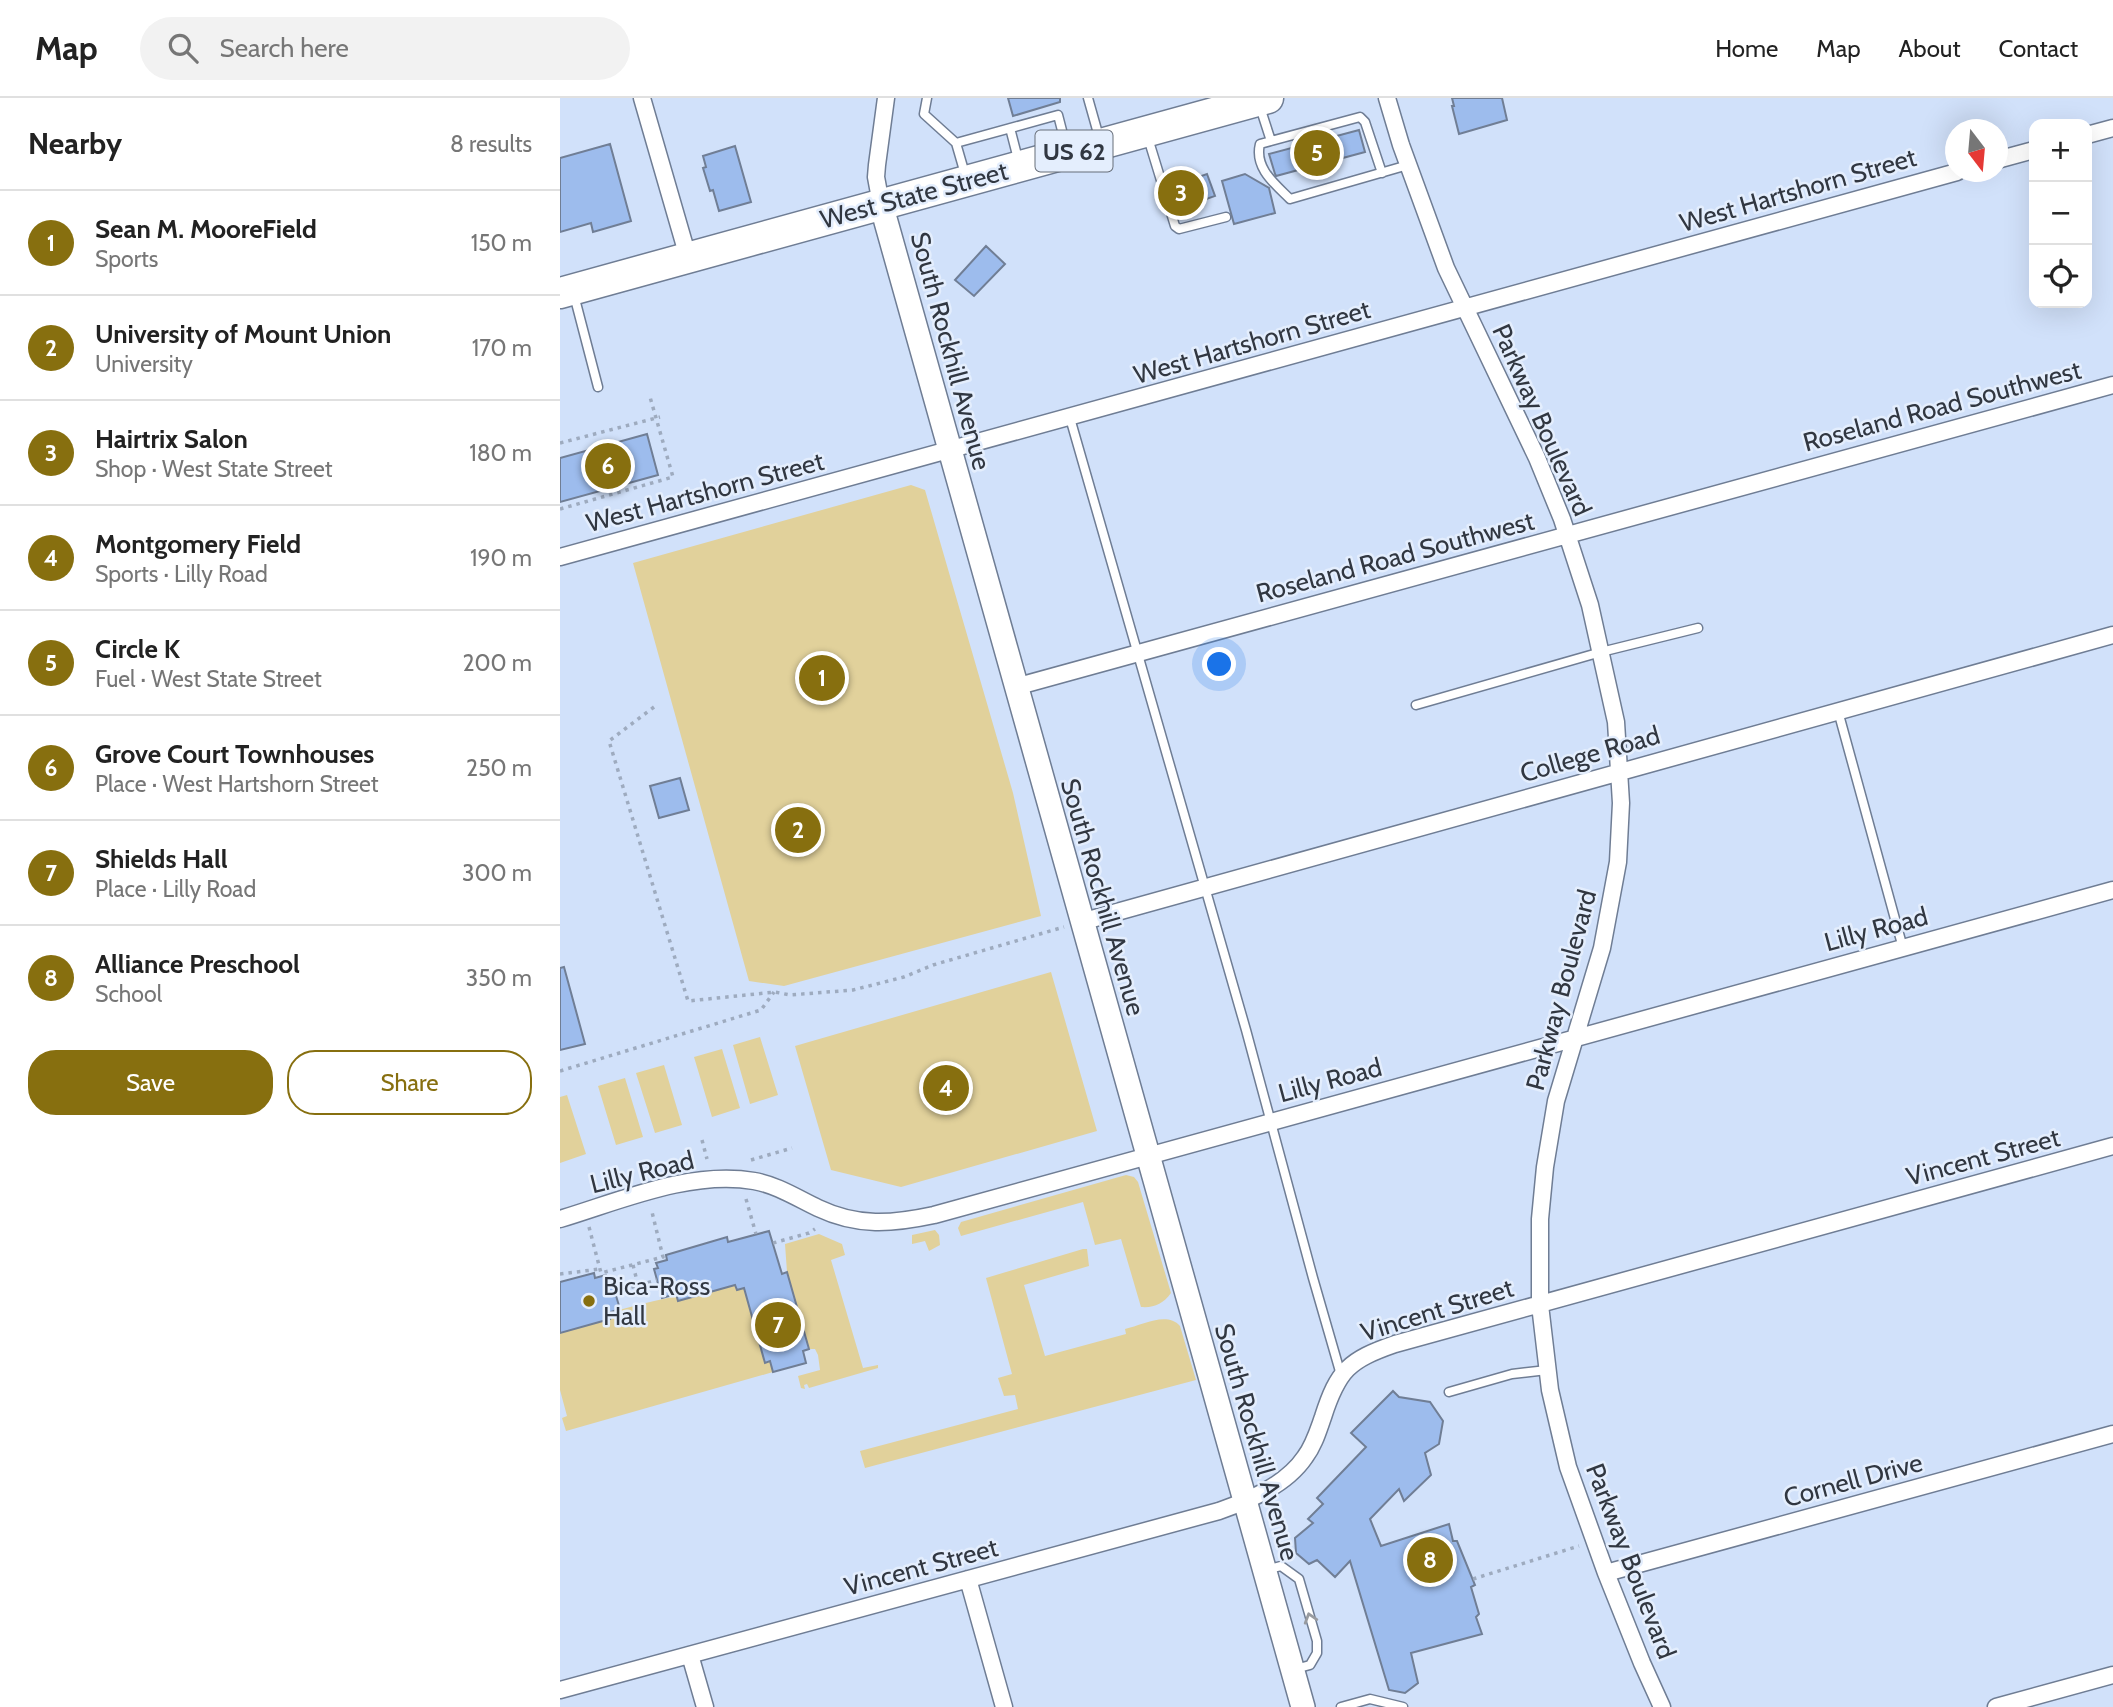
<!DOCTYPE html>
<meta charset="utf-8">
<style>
:root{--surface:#fff;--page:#f2f2f2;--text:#222;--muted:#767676;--line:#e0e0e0;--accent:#876f0f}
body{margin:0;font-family:Cabin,sans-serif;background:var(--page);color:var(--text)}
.controls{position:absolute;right:21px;top:21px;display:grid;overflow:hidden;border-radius:14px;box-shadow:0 7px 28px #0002}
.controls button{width:63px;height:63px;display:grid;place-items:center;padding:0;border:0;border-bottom:2px solid var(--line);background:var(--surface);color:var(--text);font:35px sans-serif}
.compass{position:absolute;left:1385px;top:21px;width:63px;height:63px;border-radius:50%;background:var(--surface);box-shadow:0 7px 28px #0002;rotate:164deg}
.you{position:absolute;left:660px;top:567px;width:24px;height:24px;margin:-18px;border:5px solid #fff;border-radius:50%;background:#1a73e8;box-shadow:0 0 0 10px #1a73e833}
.badge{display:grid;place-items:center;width:46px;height:46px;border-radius:50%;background:var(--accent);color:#fff;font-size:23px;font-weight:700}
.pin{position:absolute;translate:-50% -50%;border:4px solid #fff;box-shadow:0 2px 7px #0006}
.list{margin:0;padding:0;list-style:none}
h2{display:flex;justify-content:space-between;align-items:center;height:91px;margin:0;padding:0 28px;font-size:30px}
h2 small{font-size:23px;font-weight:400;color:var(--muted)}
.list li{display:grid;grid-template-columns:46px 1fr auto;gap:21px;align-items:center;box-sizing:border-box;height:105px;padding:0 28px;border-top:2px solid var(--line)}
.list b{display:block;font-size:26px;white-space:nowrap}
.list p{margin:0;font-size:23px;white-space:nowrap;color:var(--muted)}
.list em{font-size:23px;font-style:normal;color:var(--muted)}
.actions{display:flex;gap:14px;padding:21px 28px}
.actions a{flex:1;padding:16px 0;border:2px solid var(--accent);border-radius:28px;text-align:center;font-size:24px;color:var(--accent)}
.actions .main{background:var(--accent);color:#fff}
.icon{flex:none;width:38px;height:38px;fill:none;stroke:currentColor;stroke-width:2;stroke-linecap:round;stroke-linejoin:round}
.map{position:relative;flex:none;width:1553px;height:1609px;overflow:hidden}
header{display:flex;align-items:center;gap:42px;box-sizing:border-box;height:98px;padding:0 35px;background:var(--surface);border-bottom:2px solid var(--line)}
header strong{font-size:33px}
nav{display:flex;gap:38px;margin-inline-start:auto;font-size:24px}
.search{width:490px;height:63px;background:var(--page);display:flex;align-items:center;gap:18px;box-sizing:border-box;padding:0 24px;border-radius:38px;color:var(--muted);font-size:26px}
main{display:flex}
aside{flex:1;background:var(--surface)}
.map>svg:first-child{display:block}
.green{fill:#e1d19b}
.building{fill:#9dbced;stroke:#707e95;stroke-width:2}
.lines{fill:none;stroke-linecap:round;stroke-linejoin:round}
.lane-casing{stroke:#6f7d94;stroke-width:11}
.street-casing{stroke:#6f7d94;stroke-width:19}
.secondary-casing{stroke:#6f7d94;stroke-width:26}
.highway-casing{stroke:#6f7d94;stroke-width:33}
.path{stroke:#9eabbf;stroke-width:3.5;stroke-dasharray:3.5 5;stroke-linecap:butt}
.lane{stroke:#fff;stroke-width:8}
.street{stroke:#fff;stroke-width:16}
.secondary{stroke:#fff;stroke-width:23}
.highway{stroke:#fff;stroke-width:30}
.oneway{stroke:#989ba0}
.poi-dot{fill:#876f0f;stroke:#e4eefd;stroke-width:2.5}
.labels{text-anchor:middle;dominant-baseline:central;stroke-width:5;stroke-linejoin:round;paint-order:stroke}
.shield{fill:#e4eefd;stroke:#676e79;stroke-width:2}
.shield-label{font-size:24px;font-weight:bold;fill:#313741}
.street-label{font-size:26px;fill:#313741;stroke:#e4eefd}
.poi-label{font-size:26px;fill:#313741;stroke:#e4eefd;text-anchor:start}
</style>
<header>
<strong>Map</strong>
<div class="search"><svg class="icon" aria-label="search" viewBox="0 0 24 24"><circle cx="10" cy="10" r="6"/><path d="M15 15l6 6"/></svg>Search here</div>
<nav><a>Home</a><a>Map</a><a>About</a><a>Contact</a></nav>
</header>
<main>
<aside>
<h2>Nearby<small>8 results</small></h2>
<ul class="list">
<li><span class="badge">1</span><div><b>Sean M. MooreField</b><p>Sports</p></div><em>150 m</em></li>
<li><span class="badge">2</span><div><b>University of Mount Union</b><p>University</p></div><em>170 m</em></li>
<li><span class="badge">3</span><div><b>Hairtrix Salon</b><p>Shop · West State Street</p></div><em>180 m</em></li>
<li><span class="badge">4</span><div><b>Montgomery Field</b><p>Sports · Lilly Road</p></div><em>190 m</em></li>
<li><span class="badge">5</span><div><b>Circle K</b><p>Fuel · West State Street</p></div><em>200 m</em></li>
<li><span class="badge">6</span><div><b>Grove Court Townhouses</b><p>Place · West Hartshorn Street</p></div><em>250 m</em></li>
<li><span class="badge">7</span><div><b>Shields Hall</b><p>Place · Lilly Road</p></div><em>300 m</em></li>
<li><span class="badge">8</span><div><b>Alliance Preschool</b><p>School</p></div><em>350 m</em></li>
</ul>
<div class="actions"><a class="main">Save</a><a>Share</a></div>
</aside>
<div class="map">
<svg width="1553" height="1609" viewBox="0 0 1553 1609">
<rect width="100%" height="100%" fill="#d1e1fa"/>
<!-- green -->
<path class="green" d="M351,387L365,392L453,695L481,818L224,888L189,883L73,465Z
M491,874L537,1033L341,1089L271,1072L235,948Z
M200,939L218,997L190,1006L173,947Z
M162,951L180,1010L152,1019L134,959Z
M104,967L122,1027L95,1035L76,975Z
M65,980L83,1039L56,1047L38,988Z
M7,997L26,1056L0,1065V999Z
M566,1077L574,1079L578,1084L611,1195C603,1206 594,1210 581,1209L561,1141L535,1147L523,1104L401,1138L398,1130L401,1124Z
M375,1132L379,1137L380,1147L369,1153L365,1143L352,1146V1137Z
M259,1136L282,1146L285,1157L271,1162L303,1270L318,1267V1270L249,1290L247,1286L244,1287L245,1291L241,1290L238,1278L260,1272L258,1257L255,1251H249L227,1174L225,1146Z
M523,1151H527L529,1168L464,1187L485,1258L566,1236L565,1231C582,1227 607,1213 620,1228L636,1282L305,1370L300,1353L458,1311L455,1297L444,1298L438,1280L452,1276L426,1180Z
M175,1187L177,1192L184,1190L205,1264L210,1263L213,1274L6,1333L2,1320L7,1318L0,1292V1235L50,1220L48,1215C90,1203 132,1194 175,1187Z"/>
<!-- building -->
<path class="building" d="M448,0H500V4L453,18Z
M892,0H942L947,22L899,36L892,8H894Z
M799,32L805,54L716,78L715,76L709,56Z
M50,46L71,123L33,134L31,125L0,134V60Z
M175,48L191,104L159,113L153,92L150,93L143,70L146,69L143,58Z
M647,76L655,98L618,111L610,89Z
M685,76L709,90L715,115L674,126L662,83Z
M426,148L445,166L414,198L395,182Z
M87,336L98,377L0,404V360Z
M120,680L129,712L99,720L90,688Z
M4,869L25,946L0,952V870Z
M209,1133L222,1176L227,1174L249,1251L243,1253L246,1265L213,1274L210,1263L205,1265L184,1190L177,1192L175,1187L118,1203L116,1196L102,1200L94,1171L98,1170L96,1165L107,1162L106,1157L167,1139L168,1144Z
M34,1175L35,1180L46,1177L48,1183L51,1181L60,1211L48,1215L50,1221L0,1235V1184Z
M833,1293L839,1299L870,1304L883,1323L879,1346L865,1355L871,1377L844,1403L839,1391L810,1421L821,1448L889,1426L893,1443H897L915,1487L911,1489L919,1516L916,1519L922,1536L851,1555L858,1585L845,1595L829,1592L790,1463L775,1479L757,1462L749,1466L736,1455L735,1440L753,1425L748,1421L763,1406L757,1400L806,1349L791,1335Z"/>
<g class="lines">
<defs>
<path id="lane" d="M367,0L364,16L396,45L498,17L506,48
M528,0L539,39
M700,9L711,43L700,46C694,70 715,86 730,101L848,67
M450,30L458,61
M588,40L615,128L619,131L666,119
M711,43L800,19L805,24L822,75
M396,45L405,76
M14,197L38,289
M510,320L686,932L753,1180L781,1277
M856,607L1041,554L1138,530
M1278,613L1343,850
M889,1294L952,1276L987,1272
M705,1472L721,1468L739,1481L757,1543V1555L750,1567L735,1571
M781,1609L810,1601L843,1609"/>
<path id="street" d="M82,0L128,159
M827,0L841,47L886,170L977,360L1002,421L1030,507L1056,624L1061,705L1058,764L1042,850L996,1003L985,1069L980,1121V1207L990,1292L1008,1369L1046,1475L1082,1565L1102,1609
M1527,37L1553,30
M1437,62L1474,52
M321,106L316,79L317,67L326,0
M0,459C466,333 931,203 1397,74
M455,589L1553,287
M521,824L1553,537
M0,1121C60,1103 130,1072 194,1083C217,1087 237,1100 258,1110C298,1129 332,1126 374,1117L1553,792
M1046,1475L1553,1336
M408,1481L444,1609
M130,1557L145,1609
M0,1592L659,1413C690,1402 726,1387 745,1359C754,1347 758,1333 763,1319C778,1272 789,1262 835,1246L1553,1048
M1436,1609L1553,1577"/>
<path id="secondary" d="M321,106L743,1609"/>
<path id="highway" d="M0,195L708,0"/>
</defs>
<!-- lane casing -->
<use href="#lane" class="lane-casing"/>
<!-- street casing -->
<use href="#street" class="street-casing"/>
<!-- secondary casing -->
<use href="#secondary" class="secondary-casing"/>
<!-- highway casing -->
<use href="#highway" class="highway-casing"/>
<!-- path -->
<path class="path" d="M0,345L100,319
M0,411L113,379L90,299
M94,609L49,643L128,903L215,894L230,897L293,892L344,879L373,867L504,829
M0,973L201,912L214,894
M142,1042L147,1061
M191,1062L232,1050
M47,1071L52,1089
M186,1101L196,1136
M29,1129L41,1175L103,1159L92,1114
M213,1145L249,1135L255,1131
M73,1167L78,1187
M0,1176L40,1171
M55,1194L97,1182
M913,1481L1019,1448"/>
<!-- lane -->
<use href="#lane" class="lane"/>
<!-- street -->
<use href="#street" class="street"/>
<!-- secondary -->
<use href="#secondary" class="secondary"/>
<!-- highway -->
<use href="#highway" class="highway"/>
</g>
<!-- one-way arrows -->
<defs><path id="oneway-chevron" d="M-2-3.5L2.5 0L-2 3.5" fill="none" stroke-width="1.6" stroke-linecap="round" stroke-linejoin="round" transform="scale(1.75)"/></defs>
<use class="oneway" href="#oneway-chevron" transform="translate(750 1520) rotate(-107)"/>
<!-- markers -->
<circle class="poi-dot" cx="29" cy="1203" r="7"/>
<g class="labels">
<!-- shield labels -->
<rect class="shield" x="475.5" y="32.5" width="77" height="41" rx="5"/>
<g class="shield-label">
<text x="514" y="53">US 62</text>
</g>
<!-- street labels -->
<g class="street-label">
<text transform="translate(1238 92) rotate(-16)">West Hartshorn Street</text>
<text transform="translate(354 97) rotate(-15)">West State Street</text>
<text transform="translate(692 244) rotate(-16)">West Hartshorn Street</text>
<text transform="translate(391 253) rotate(75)">South Rockhill Avenue</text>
<text transform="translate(1382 308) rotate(-15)">Roseland Road Southwest</text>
<text transform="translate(982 322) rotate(66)">Parkway Boulevard</text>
<text transform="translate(145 394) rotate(-15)">West Hartshorn Street</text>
<text transform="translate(835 459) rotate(-15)">Roseland Road Southwest</text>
<text transform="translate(1030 656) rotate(-16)">College Road</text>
<text transform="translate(543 799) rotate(74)">South Rockhill Avenue</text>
<text transform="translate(1316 831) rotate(-15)">Lilly Road</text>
<text transform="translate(1001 892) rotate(-75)">Parkway Boulevard</text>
<text transform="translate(770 982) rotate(-15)">Lilly Road</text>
<text transform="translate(1423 1059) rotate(-15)">Vincent Street</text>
<text transform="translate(82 1074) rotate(-14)">Lilly Road</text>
<text transform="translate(877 1212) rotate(-17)">Vincent Street</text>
<text transform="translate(697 1344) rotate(74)">South Rockhill Avenue</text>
<text transform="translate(1293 1382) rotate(-15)">Cornell Drive</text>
<text transform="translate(1071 1463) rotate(69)">Parkway Boulevard</text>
<text transform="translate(361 1469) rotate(-15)">Vincent Street</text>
</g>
<!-- poi labels -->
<g class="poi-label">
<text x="43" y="1188">Bica-Ross<tspan x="43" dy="30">Hall</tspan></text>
</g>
</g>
</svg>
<div class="controls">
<button>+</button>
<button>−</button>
<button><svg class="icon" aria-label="locate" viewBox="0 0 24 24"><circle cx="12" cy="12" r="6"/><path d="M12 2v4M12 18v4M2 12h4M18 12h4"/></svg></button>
</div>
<svg class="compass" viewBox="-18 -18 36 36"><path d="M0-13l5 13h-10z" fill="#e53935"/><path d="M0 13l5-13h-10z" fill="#767676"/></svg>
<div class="you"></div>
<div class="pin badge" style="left:262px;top:580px">1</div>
<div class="pin badge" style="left:238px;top:732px">2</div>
<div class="pin badge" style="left:621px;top:95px">3</div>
<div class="pin badge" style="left:386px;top:990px">4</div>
<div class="pin badge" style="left:757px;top:55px">5</div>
<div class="pin badge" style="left:48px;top:368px">6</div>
<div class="pin badge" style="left:218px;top:1227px">7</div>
<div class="pin badge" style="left:870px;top:1462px">8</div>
</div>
</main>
